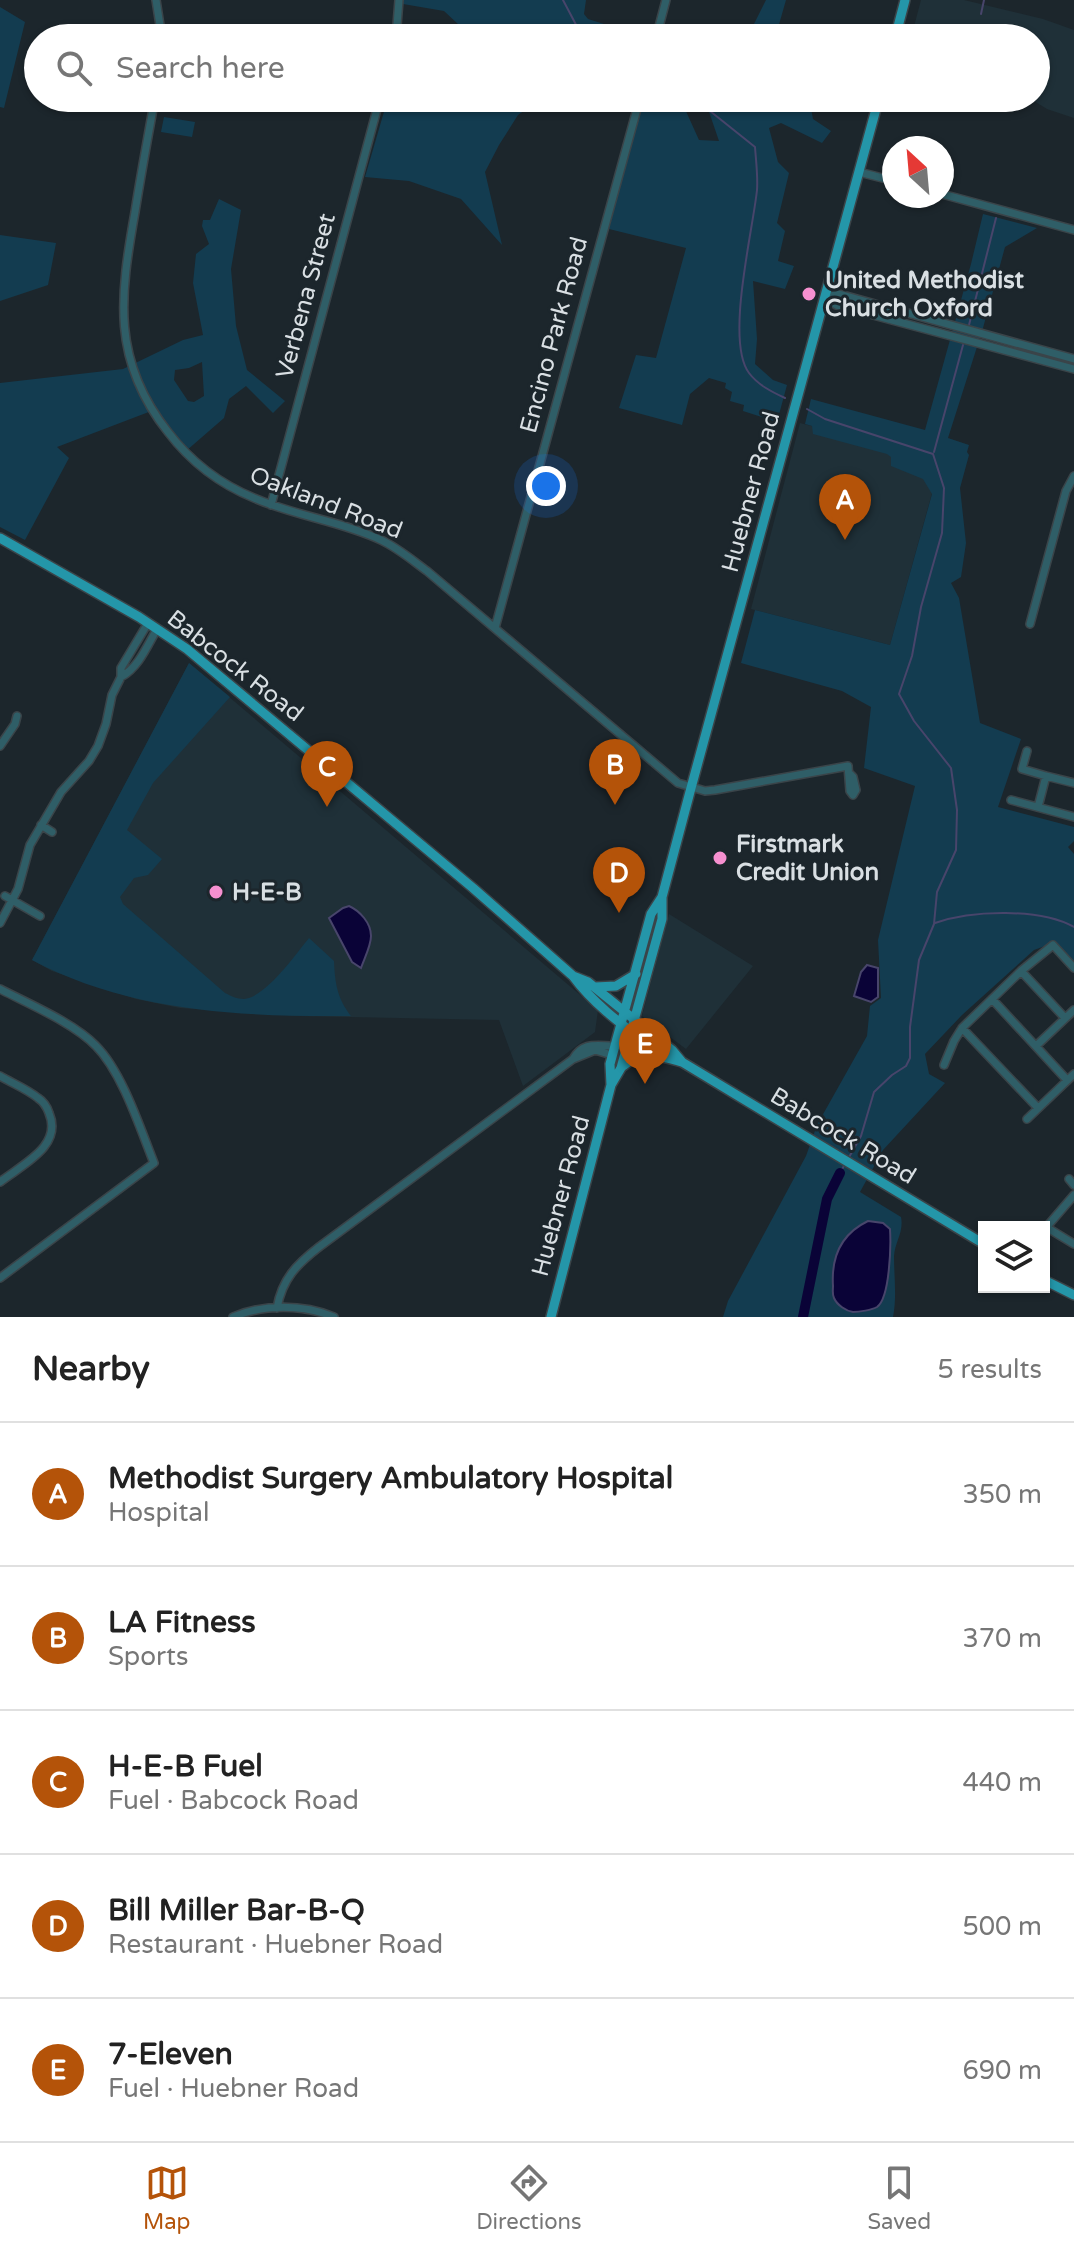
<!DOCTYPE html>
<meta charset="utf-8">
<style>
:root{--surface:#fff;--page:#f2f2f2;--text:#222;--muted:#767676;--line:#e0e0e0;--accent:#b45309}
body{margin:0;font-family:"Varela Round",sans-serif;background:var(--page);color:var(--text)}
.controls{position:absolute;right:24px;bottom:24px;display:grid;overflow:hidden;border-radius:0px;box-shadow:0 2px 6px #0004}
.controls button{width:72px;height:72px;display:grid;place-items:center;padding:0;border:0;border-bottom:2px solid var(--line);background:var(--surface);color:var(--text);font:40px sans-serif}
.compass{position:absolute;left:882px;top:136px;width:72px;height:72px;border-radius:50%;background:var(--surface);box-shadow:0 2px 6px #0004;rotate:334deg}
.you{position:absolute;left:546px;top:486px;width:28px;height:28px;margin:-20px;border:6px solid #fff;border-radius:50%;background:#1a73e8;box-shadow:0 0 0 12px #1a73e833}
.badge{display:grid;place-items:center;width:52px;height:52px;border-radius:50%;background:var(--accent);color:#fff;font-size:26px;font-weight:700}
.pin{position:absolute;translate:-50% -66px;filter:drop-shadow(0 2px 4px #0008)}
.pin::after{content:'';position:absolute;top:42px;width:28px;height:24px;background:inherit;clip-path:polygon(0 0,100% 0,50% 100%)}
.list{margin:0;padding:0;list-style:none}
h2{display:flex;justify-content:space-between;align-items:center;height:104px;margin:0;padding:0 32px;font-size:34px}
h2 small{font-size:26px;font-weight:400;color:var(--muted)}
.list li{display:grid;grid-template-columns:52px 1fr auto;gap:24px;align-items:center;box-sizing:border-box;height:144px;padding:0 32px;border-top:2px solid var(--line)}
.list b{display:block;font-size:30px;white-space:nowrap}
.list p{margin:0;font-size:26px;white-space:nowrap;color:var(--muted)}
.list em{font-size:26px;font-style:normal;color:var(--muted)}
.icon{flex:none;width:44px;height:44px;fill:none;stroke:currentColor;stroke-width:2;stroke-linecap:round;stroke-linejoin:round}
.map{position:relative;flex:none;width:1074px;height:1317px;overflow:hidden}
.search{position:absolute;background:var(--surface);box-shadow:0 2px 6px #0004;left:24px;right:24px;top:24px;height:88px;display:flex;align-items:center;gap:20px;box-sizing:border-box;padding:0 28px;border-radius:44px;color:var(--muted);font-size:30px}
.sheet{height:824px;background:var(--surface)}
nav{display:flex;justify-content:space-around;align-items:center;box-sizing:border-box;height:112px;border-top:2px solid var(--line);background:var(--surface);font-size:22px;color:var(--muted)}
nav a{display:grid;justify-items:center;gap:4px}
nav .on{color:var(--accent)}
.map>svg:first-child{display:block}
.built{fill:#1f3038}
.green{fill:#133c50;fill-rule:evenodd}
.water{fill:#0a0337;stroke:#48456b;stroke-width:2}
.lines{fill:none;stroke-linecap:round;stroke-linejoin:round}
.stream{stroke:#48456b;stroke-width:2}
.river{stroke:#0a0337;stroke-width:10}
.minor-casing{stroke:#3a4449;stroke-width:10}
.major-casing{stroke:#3a4449;stroke-width:12}
.minor{stroke:#2f5e67;stroke-width:7}
.major{stroke:#2496a9;stroke-width:9}
.poi-dot{fill:#f690d0;stroke:#1c262c;stroke-width:3}
.labels{text-anchor:middle;dominant-baseline:central;stroke-width:6;stroke-linejoin:round;paint-order:stroke}
.poi-label{font-size:24px;font-weight:bold;fill:#d9dfe3;stroke:#1c262c;text-anchor:start}
.street-label{font-size:24px;fill:#d9dfe3;stroke:#1c262c}
</style>
<div class="map">
<svg width="1074" height="1317" viewBox="0 0 1074 1317">
<rect width="100%" height="100%" fill="#1c262c"/>
<!-- built -->
<path class="built" d="M921,0H964L1043,19L1074,30V118L1047,109L1029,98H1036V38H911Z
M800,423L892,447L912,456L932,493L890,645L751,609Z
M189,663L598,1010L595,1032L523,1086L499,1020L299,1016L180,1008L136,999L52,971L32,960Z
M669,914L753,966L686,1049L642,1016Z"/>
<!-- green -->
<path class="green" d="M403,0H586L584,14L588,19L604,24L620,38H471L473,32L459,25L444,11L403,4Z
M766,0H786L776,35L786,38H747Z
M0,7L25,22L4,108L0,107Z
M388,98H542L518,115L499,145L485,172L502,245L461,199L409,181L365,177Z
M611,98H680L699,140L719,141L707,106L718,98H809L813,119L831,131L822,143L781,123L769,128L778,162L789,173L777,223L785,231L778,261L794,266L785,289L753,281L757,339L755,364L773,380L787,385L777,422L743,411L744,405L730,401L732,392L725,388L726,383L709,378L690,394L682,425L619,408L636,355L656,358L686,248L609,229L640,107Z
M164,117L195,122L192,137L161,132Z
M219,199L241,210L231,269L236,326L247,370L285,401L273,413L246,386L229,399L224,418L186,451L154,410L57,447L69,458L25,540L0,527V383L123,369L183,340L203,335L193,283L196,254L209,244L202,226L203,220H210ZM202,362L204,396L194,402L188,401L174,380L175,370L189,368Z
M983,214L1037,228L1005,247L983,328L948,438L969,445L967,452L969,455L960,488L966,543L961,577L951,583L959,598L980,723L1021,739L998,807L1074,827V841L1068,847L1074,854V961L1056,942L1034,950L962,1015L925,1054L929,1074L945,1083L883,1150L860,1192L901,1217C904,1232 895,1242 894,1256C894,1277 897,1297 893,1317H723L728,1301L806,1156L817,1125L867,1036L870,1006L881,998L878,940L915,786L864,768L871,707L842,691L741,663L755,610L890,645L932,494L923,479L891,466V457L887,454L813,434L812,426L805,424L811,399L925,430L971,264Z
M0,235L56,243L48,285L0,301Z
M189,663L230,697L153,783L127,830L162,859L148,875L134,878L120,897L123,904L225,993C231,996 237,999 244,999C266,997 295,955 309,938L334,961C335,983 337,998 351,1016C243,1017 129,1012 32,960Z"/>
<!-- water -->
<path class="water" d="M349,906C360,911 371,923 371,936C371,946 364,959 361,968L352,962L329,918L343,908Z
M867,965L878,968V997L871,1002L854,996L861,972Z
M868,1221L883,1223L890,1229C891,1245 890,1298 877,1307C872,1310 859,1312 853,1312C846,1311 837,1305 834,1298C832,1294 833,1290 833,1286C831,1256 841,1234 868,1221Z"/>
<g class="lines">
<!-- stream -->
<path class="stream" d="M563,0L583,38
M981,14L984,0
M686,98L710,111L755,147C756,161 758,176 757,190C753,230 725,341 749,373C758,385 772,392 785,398
M969,325L996,218
M807,409L825,419L933,454L944,488L942,533L921,607L912,656L899,694L914,721L951,768L957,810L956,850L937,892L934,924L919,960L910,1027V1058L906,1066L892,1075L874,1092L861,1136L848,1159
M934,452L963,345
M935,923C972,910 1040,908 1074,927
M840,1173L845,1164"/>
<!-- river -->
<path class="river" d="M803,1317L827,1199L840,1173"/>
<defs>
<path id="minor" d="M156,0L162,38
M396,38L399,0
M656,38L666,0
M155,98C148,136 141,174 135,212C120,296 111,360 168,432C190,461 220,484 254,498C295,516 341,521 381,540C398,548 412,560 427,571L678,783L705,791L715,790L848,766L850,791L853,795
M859,172L894,181
M942,194L1074,230
M825,297L836,305L1074,369
M825,297L839,294L1074,359
M271,505L380,98
M1030,624L1066,491L1074,476
M495,628L640,98
M121,677C139,667 147,646 157,629
M0,746L15,724L17,716
M1027,751L1022,769L1046,776
M850,774L853,777L856,790L853,795
M1011,800L1074,817
M1038,807L1046,776L1074,783
M41,825L52,832
M5,896L40,916
M0,923L18,889L30,845L61,792L89,761L98,746L106,724L112,695L121,677V668L148,623
M1021,971L1065,1018
M0,989C29,1004 74,1023 96,1046C122,1072 140,1128 154,1163L0,1278
M992,999L1067,1080
M962,1028L1038,1108
M1036,1046L1074,1010
M573,1059L595,1050L612,1055
M944,1065L954,1041L962,1028L1021,971L1053,945L1074,968
M0,1076C12,1083 27,1089 38,1098C44,1102 47,1107 49,1113C63,1146 23,1164 0,1182
M1027,1119L1074,1074
M1069,1179L1074,1185
M1046,1227L1074,1244
M1044,1230L1074,1195
M277,1308C282,1279 297,1264 319,1247L573,1059C583,1041 597,1046 615,1046
M233,1317C264,1304 303,1304 334,1317"/>
<path id="major" d="M895,38L905,0
M0,538L139,617L187,649L473,888L573,976C597,1009 634,1033 666,1058
M573,976L588,982L672,1050L682,1062
M595,987L616,986L636,974
M623,1066C645,1048 657,1056 682,1062L984,1244
M611,1085L621,1068L662,919V897L691,788L879,98
M1044,1280L1074,1295
M551,1317L611,1085L610,1064L651,914L662,897"/>
</defs>
<!-- minor casing -->
<use href="#minor" class="minor-casing"/>
<!-- major casing -->
<use href="#major" class="major-casing"/>
<!-- minor -->
<use href="#minor" class="minor"/>
<!-- major -->
<use href="#major" class="major"/>
</g>
<!-- markers -->
<g class="poi-dot">
<circle cx="809" cy="294" r="8"/>
<circle cx="720" cy="858" r="8"/>
<circle cx="216" cy="892" r="8"/>
</g>
<g class="labels">
<!-- poi labels -->
<g class="poi-label">
<text x="825" y="280">United Methodist<tspan x="825" dy="28">Church Oxford</tspan></text>
<text x="736" y="844">Firstmark<tspan x="736" dy="28">Credit Union</tspan></text>
<text x="232" y="892">H-E-B</text>
</g>
<!-- street labels -->
<g class="street-label">
<text transform="translate(306 296) rotate(-75)">Verbena Street</text>
<text transform="translate(554 335) rotate(-75)">Encino Park Road</text>
<text transform="translate(751 492) rotate(-75)">Huebner Road</text>
<text transform="translate(326 503) rotate(21)">Oakland Road</text>
<text transform="translate(235 666) rotate(38)">Babcock Road</text>
<text transform="translate(843 1136) rotate(31)">Babcock Road</text>
<text transform="translate(561 1196) rotate(-75)">Huebner Road</text>
</g>
</g>
</svg>
<div class="controls">
<button><svg class="icon" aria-label="layers" viewBox="0 0 24 24"><path d="M12 4l9 5-9 5-9-5zM3 14l9 5 9-5"/></svg></button>
</div>
<svg class="compass" viewBox="-18 -18 36 36"><path d="M0-13l5 13h-10z" fill="#e53935"/><path d="M0 13l5-13h-10z" fill="#767676"/></svg>
<div class="you"></div>
<div class="pin badge" style="left:845px;top:540px">A</div>
<div class="pin badge" style="left:615px;top:805px">B</div>
<div class="pin badge" style="left:327px;top:807px">C</div>
<div class="pin badge" style="left:619px;top:913px">D</div>
<div class="pin badge" style="left:645px;top:1084px">E</div>
<div class="search"><svg class="icon" aria-label="search" viewBox="0 0 24 24"><circle cx="10" cy="10" r="6"/><path d="M15 15l6 6"/></svg>Search here</div>
</div>
<section class="sheet">
<h2>Nearby<small>5 results</small></h2>
<ul class="list">
<li><span class="badge">A</span><div><b>Methodist Surgery Ambulatory Hospital</b><p>Hospital</p></div><em>350 m</em></li>
<li><span class="badge">B</span><div><b>LA Fitness</b><p>Sports</p></div><em>370 m</em></li>
<li><span class="badge">C</span><div><b>H-E-B Fuel</b><p>Fuel · Babcock Road</p></div><em>440 m</em></li>
<li><span class="badge">D</span><div><b>Bill Miller Bar-B-Q</b><p>Restaurant · Huebner Road</p></div><em>500 m</em></li>
<li><span class="badge">E</span><div><b>7-Eleven</b><p>Fuel · Huebner Road</p></div><em>690 m</em></li>
</ul>
</section>
<nav>
<a class="on"><svg class="icon" aria-label="map" viewBox="0 0 24 24"><path d="M3 6l6-2 6 2 6-2v14l-6 2-6-2-6 2zM9 4v14M15 6v14"/></svg>Map</a>
<a><svg class="icon" aria-label="directions" viewBox="0 0 24 24"><path d="M12 3l9 9-9 9-9-9zM9 14v-3h6M13 9l2 2-2 2"/></svg>Directions</a>
<a><svg class="icon" aria-label="saved" viewBox="0 0 24 24"><path d="M7 4h10v16l-5-4-5 4z"/></svg>Saved</a>
</nav>
